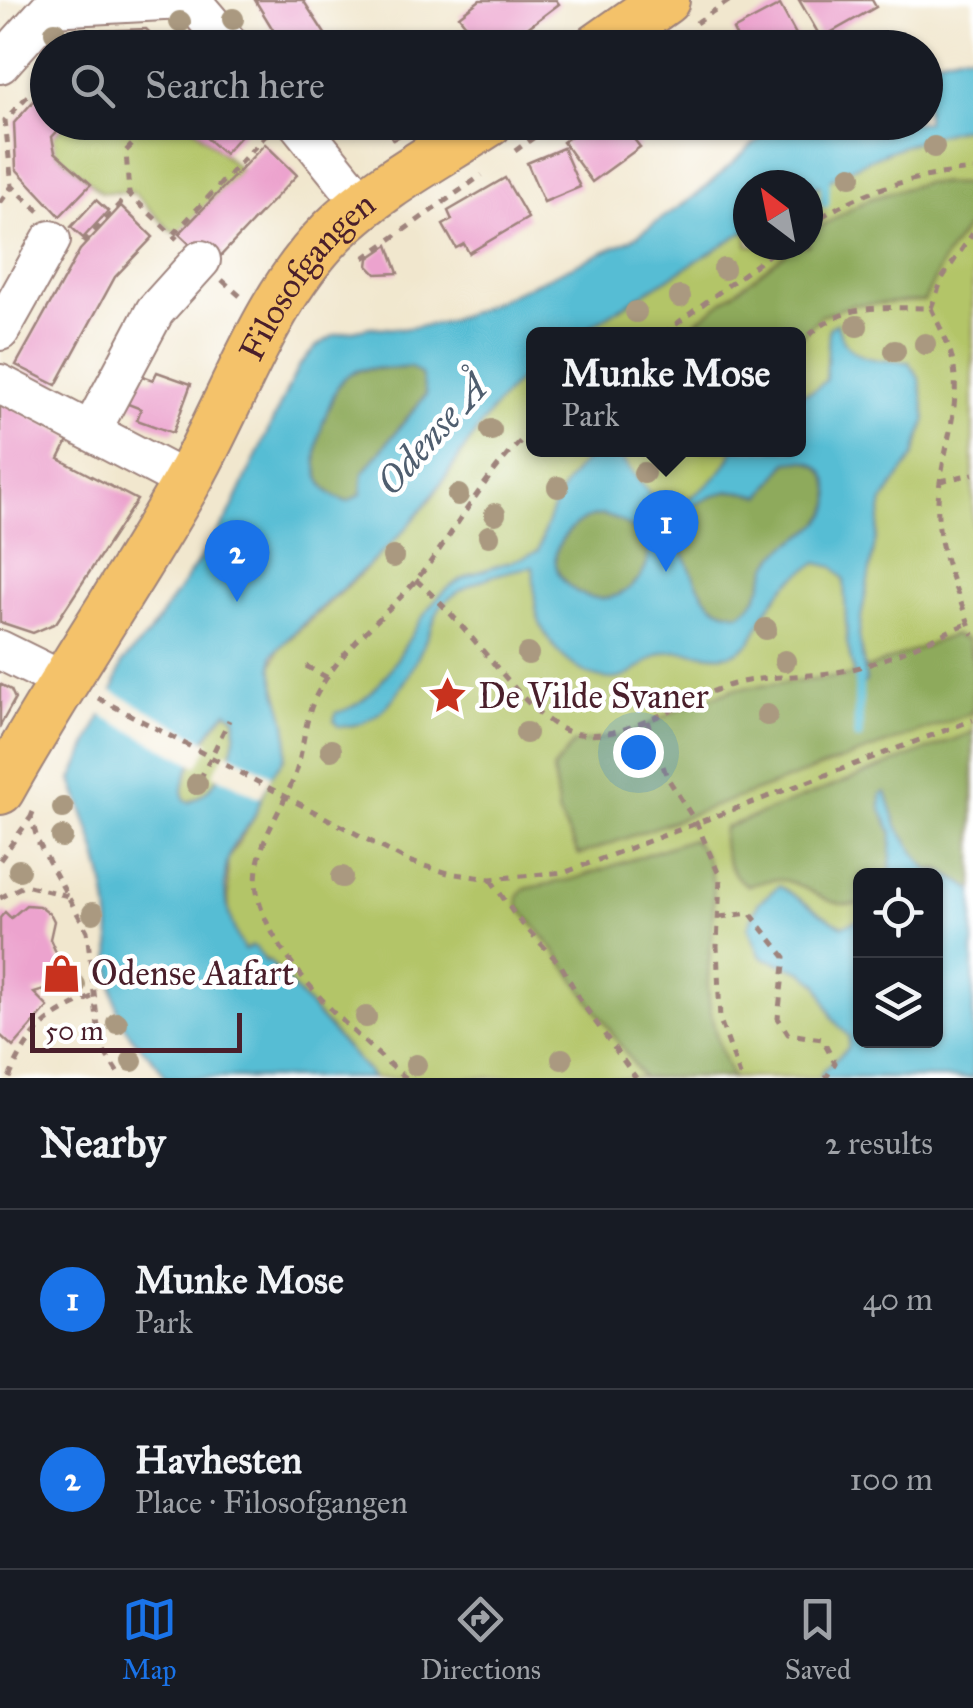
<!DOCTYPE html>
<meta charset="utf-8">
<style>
:root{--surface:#171b24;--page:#242831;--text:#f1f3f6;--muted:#9ea1a6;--line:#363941;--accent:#1a73e8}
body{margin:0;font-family:"IM FELL Great Primer",serif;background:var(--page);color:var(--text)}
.controls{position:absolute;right:30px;bottom:30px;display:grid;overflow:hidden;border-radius:15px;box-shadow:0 2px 8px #0004}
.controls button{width:90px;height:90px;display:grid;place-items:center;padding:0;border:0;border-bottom:2px solid var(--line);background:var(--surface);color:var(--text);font:50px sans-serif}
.compass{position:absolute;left:733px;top:170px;width:90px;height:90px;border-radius:50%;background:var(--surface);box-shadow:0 2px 8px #0004;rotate:328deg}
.scale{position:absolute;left:30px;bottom:25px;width:212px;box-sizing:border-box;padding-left:10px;border:5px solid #4a1f2b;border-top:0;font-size:28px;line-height:35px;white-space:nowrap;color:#4a1f2b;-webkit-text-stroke:8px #fff;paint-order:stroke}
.you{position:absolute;left:638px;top:752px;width:35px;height:35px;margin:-25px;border:8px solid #fff;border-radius:50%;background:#1a73e8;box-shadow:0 0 0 15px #1a73e833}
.badge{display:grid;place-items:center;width:65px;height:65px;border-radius:50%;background:var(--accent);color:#fff;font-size:32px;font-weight:700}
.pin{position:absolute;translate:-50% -82px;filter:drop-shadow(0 2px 5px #0008)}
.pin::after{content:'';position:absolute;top:52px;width:35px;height:30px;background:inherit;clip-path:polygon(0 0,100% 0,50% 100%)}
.popup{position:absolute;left:526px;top:327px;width:280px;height:130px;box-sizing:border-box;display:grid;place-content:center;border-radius:15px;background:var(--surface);filter:drop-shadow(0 2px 8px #0005);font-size:32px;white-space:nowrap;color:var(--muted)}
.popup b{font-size:38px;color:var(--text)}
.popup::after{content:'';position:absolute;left:50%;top:100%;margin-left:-20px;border:20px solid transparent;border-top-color:var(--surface)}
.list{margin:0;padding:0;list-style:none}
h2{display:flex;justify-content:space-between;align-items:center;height:130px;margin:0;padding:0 40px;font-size:42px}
h2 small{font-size:32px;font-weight:400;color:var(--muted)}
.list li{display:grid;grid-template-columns:65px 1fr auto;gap:30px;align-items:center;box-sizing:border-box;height:180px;padding:0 40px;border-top:2px solid var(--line)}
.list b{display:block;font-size:38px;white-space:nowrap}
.list p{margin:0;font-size:32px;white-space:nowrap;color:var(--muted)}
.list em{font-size:32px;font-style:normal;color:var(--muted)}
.icon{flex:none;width:55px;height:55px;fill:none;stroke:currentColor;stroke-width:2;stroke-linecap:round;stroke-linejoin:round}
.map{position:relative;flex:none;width:973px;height:1078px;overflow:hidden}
.search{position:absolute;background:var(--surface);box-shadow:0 2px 8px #0004;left:30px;right:30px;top:30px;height:110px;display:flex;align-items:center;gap:25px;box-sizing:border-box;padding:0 35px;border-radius:55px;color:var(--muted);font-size:38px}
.sheet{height:490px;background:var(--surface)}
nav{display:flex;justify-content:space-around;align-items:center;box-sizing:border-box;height:140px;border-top:2px solid var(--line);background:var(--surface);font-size:28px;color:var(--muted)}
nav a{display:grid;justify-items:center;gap:5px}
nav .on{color:var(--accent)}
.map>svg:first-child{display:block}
.green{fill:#b3c568;stroke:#7e724a;stroke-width:2.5;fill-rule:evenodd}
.forest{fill:#8eaa5c;stroke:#6c6444;stroke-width:2.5}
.water{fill:#56bdd4;stroke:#506e80;stroke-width:2.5;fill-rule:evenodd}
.pier{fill:#f1e7ce}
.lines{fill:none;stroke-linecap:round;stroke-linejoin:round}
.stream{stroke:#56bdd4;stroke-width:9}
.building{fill:#eca3ce}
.minor-casing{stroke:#9e837c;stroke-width:42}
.major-casing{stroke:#9e837c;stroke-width:52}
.path{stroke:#9e837c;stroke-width:5;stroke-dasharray:8 8;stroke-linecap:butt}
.minor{stroke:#fff;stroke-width:38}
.major{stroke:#f4c26a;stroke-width:48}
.tree{fill:#aa9980}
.labels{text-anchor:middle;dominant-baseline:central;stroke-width:9;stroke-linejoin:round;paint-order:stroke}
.street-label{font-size:35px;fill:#4a1f2b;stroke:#fff}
.poi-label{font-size:35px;fill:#4a1f2b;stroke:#fff;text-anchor:start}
.water-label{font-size:38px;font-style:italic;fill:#4f5e6f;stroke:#fff}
</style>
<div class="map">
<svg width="973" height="1078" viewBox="0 0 973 1078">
<rect width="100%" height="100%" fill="#fff"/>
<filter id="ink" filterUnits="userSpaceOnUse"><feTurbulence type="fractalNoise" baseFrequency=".01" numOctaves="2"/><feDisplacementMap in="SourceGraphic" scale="20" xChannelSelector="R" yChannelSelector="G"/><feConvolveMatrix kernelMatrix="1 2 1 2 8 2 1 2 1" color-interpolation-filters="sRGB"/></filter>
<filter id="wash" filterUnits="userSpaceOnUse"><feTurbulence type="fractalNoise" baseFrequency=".0048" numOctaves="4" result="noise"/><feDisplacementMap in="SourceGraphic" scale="40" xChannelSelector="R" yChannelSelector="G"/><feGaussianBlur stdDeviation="2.25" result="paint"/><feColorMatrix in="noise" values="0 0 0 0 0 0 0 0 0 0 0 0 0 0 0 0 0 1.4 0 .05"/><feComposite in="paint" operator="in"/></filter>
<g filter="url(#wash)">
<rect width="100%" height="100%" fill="#f1e7ce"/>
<!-- green -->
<path class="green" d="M66,123H189L241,170L179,234L171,231L134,193L101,192L55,152L52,137Z
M973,126V1078H373L270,961L243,951L229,917L227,860L255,816L258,800L272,773L285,758L270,672L279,649C329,601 386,556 428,502C463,457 488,403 533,368L534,450H798V334H578L748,229V245H808V192C857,162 916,137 973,126ZM860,876H936V1040H860Z
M227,711L235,717C240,748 219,788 190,802L184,799C177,777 212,728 227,711Z"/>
<!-- forest -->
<path class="forest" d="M923,183L973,184V219L944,259L924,301L852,305L820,316L799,339L798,334H680L796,245H808V235L816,229L869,199Z
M410,367L421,374L426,394L363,473L361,494L349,502C304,491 314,441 328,409C333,398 337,382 347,375C359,366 394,370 410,367Z
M802,460C817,463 825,470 829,485C841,531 793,531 772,561C758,580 767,595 740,614C728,612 720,611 711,603C698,591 675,540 678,523C681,507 715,494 730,491C740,490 753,494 762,496L788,461Z
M602,515C638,523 667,554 632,586C593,622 528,572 568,532C579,521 586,517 602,515Z
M953,635L967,640L973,661V709L969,714L579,855L559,815L553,769L574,743L627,735L684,707L734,689L848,676Z
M973,732V890L938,869L904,875L860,876V904C820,910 806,877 771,880C763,881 755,884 748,886C729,875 720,849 724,828Z
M692,839C730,870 706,946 708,989C710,1021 719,1049 732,1078H643L555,951L519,907L518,896L524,889L574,879Z"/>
<!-- water -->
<path class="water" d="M958,54H973V126C916,137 857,162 808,192V185H748V229L578,334H534L533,368C480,410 453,476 408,526C367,572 314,608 273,655C268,688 294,717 286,753C284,763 275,769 270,778C263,790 261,802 255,814C251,826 239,834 233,846C217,880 227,920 244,950L252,946L256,948L266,962L269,961L373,1078H165C157,1055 126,1042 117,1009C108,976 112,941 108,907C102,863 87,821 72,780L114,687L122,663L148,635L227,519L298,367L317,346L335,335L370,327L401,329L442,323L472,312L632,239L698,194L777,123L926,122V62ZM410,367L421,374L426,395L363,473L361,494L348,502C304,491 315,441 328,409C333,398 337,382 348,375C362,364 393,371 410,367ZM227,711L235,717C240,748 218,789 190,802L184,799C177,777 211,727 227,711Z
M837,323C845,362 876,360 909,362L920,380L926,419L914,456L883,501L861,618L859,635L866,681L862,685L856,684L847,642L844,579L834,567L817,563C792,577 777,592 763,617C759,625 755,637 748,644C725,667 694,647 667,652C648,656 639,674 620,678C585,686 544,646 537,613C533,599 535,582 533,567C504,570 463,583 442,605C437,611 435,619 432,626C414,664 391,730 338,726L334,721L336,713C393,698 405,625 446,590C471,568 508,566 538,551C549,514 565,470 600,450L616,452L650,494L672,504C695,500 726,473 733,450H798L799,399L800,394L813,391L826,380L829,328ZM803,460C817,463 825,470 829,485C841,531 792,531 772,561C758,580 767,595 740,614C728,612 720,611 711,603C698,591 675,540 678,523C681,507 715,494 730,491C740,490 752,494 762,496L787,462ZM602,515C638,523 667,554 632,586C593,622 528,572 568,532C579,521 586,517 602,515Z
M886,792L897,826L921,862L929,871L945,874L973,890V1078H821L822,1072L848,1048L849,1037L833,1019L818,984L802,971L761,957L748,927L759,902L779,886C802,899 818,914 843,926L860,919V1040H936V876L890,875L892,832L881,810V794Z"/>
<!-- pier -->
<path class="pier" d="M108,689L210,743L197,766L97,713Z
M226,751L272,775L260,798L213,774Z"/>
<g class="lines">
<!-- stream -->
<path class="stream" d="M825,171V203
M858,736L859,674"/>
</g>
<g id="blocks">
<!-- building -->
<path class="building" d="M255,0H303L327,37L311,48H284Z
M480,0H556L559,4L501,48H484L459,16Z
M799,0H872L876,7L821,38Z
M780,5L800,42L788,48H742L733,30Z
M146,29L166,48H80L95,31Z
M48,85V122H66L52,137L55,152L91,184L60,216L16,169L14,123Z
M189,122H253L224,154Z
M383,122H424L393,140Z
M590,122H621L640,147L592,182L563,142Z
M265,144L297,175L212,265L179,234Z
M563,148L580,187L544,202L527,163Z
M505,178L528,218L469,253L464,244L456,248L443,225L452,220L448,211Z
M96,200L108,211L83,238L71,227Z
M121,206L153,237L115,277L56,385L16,365L80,250Z
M388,245L398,273L376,274L368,266L369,258Z
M157,372L191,384L173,433L137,420L141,409L128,404L139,375L153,380Z
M0,400L70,437L59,459L137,500L56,623L33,633L0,622Z
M0,684L11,690L15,699L0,726Z
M26,905L39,906L51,915L54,921L50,939L63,968L57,986L34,993L48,1007L13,1047L0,1035V918L5,912L11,918Z"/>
</g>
</g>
<g filter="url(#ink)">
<use href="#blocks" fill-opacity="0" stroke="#9e837c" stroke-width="2.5"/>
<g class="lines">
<defs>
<path id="minor" d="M191,0L232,48
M0,64L51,7L182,0
M297,122L364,205
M0,331L51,240
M0,384L187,482
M91,431L155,311L201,260
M0,650L63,681"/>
<g id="major">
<path d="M597,48L665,0"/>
<path id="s1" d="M0,790C58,686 126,588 185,485C234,400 263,302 333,231C377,187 437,156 489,122"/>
</g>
</defs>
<!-- minor casing -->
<use href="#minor" class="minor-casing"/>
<!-- major casing -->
<use href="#major" class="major-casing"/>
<!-- path -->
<path class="path" d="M696,23L730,0
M166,35L180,48
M154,122L126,151L129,194L177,239
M515,151L555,122
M0,203L12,186
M39,211L12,186L5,120L48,74
M808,226C859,190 912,176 973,170
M174,234L267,134
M83,243L129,194
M364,258L482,175
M222,280L240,296
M931,308L943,277L973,233
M663,334L782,245
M798,346C841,301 874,308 931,308C938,324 948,341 952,358C965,410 935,464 938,517C940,558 960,597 973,635
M940,481L973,474
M416,580C447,607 473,639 499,670C517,690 536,715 560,728C612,754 684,697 734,684C771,674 810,678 848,670C884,663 933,637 969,623
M306,666L328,678
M98,698L408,861L448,873L490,879L566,872L973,720
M647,721L667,777L697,824L720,877L717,946L720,1020L741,1078
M193,794L229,720
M33,812L31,817L38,842L87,931L100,1045L121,1078
M0,860L31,817
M491,880L517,918L561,965L582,1003L636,1078
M0,898L25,885L68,896
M720,917L750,913L785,957L778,1018L788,1034L822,1039L835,1063L826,1078
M9,1078C32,1028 45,1017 94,996
M406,1078C356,1037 273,961 258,897C248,853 281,814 295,775C304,750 304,718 317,694C341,648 384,618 417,579C457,531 485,470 534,429"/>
<!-- minor -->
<use href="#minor" class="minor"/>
<!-- major -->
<use href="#major" class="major"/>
</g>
<!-- trees -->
<g class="tree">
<circle cx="233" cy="19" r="11"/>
<circle cx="180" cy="22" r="11"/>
<circle cx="55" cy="32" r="11"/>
<circle cx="934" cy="147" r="11"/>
<circle cx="851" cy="176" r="11"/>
<circle cx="724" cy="269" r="11"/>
<circle cx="680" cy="297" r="11"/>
<circle cx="636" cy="312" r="11"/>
<circle cx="857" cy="326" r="11"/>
<circle cx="925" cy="344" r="11"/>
<circle cx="895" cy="351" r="11"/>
<circle cx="491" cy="430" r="11"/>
<circle cx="644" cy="473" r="11"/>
<circle cx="558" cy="487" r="11"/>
<circle cx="458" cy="495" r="11"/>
<circle cx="495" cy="514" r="11"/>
<circle cx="489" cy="536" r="11"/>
<circle cx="393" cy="557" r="11"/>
<circle cx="766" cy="629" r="11"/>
<circle cx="528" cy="654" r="11"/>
<circle cx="785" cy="661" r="11"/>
<circle cx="626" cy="697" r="11"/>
<circle cx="767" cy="715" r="11"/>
<circle cx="526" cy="733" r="11"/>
<circle cx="331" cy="750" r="11"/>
<circle cx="197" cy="784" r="11"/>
<circle cx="63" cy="808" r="11"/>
<circle cx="62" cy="837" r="11"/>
<circle cx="19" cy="870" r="11"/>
<circle cx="342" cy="877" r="11"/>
<circle cx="93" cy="913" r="11"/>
<circle cx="75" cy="985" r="11"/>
<circle cx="366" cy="1017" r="11"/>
<circle cx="117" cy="1023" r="11"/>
<circle cx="562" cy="1059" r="11"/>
<circle cx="132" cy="1061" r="11"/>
<circle cx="416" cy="1065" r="11"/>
</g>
</g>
<!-- icons -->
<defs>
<symbol id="sight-bare" viewBox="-9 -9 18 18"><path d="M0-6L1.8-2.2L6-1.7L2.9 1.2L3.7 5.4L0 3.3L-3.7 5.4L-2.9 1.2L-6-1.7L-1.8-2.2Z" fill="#c8321e" stroke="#fff" stroke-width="2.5" paint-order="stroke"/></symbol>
<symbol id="shop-bare" viewBox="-9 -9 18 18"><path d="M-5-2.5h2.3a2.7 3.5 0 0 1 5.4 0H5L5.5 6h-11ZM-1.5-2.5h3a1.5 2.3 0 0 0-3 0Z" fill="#c8321e" stroke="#fff" stroke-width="2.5" paint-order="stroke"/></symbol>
</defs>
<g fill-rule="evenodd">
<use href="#sight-bare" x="420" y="668" width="55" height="55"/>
<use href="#shop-bare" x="34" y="946" width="55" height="55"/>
</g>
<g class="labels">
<!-- street labels -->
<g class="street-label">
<text stroke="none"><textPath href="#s1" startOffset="600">Filosofgangen</textPath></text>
</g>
<!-- poi labels -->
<g class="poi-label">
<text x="478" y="696">De Vilde Svaner</text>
<text x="91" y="973">Odense Aafart</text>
</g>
<!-- water labels -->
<g class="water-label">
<text transform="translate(432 434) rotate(-48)">Odense Å</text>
</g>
</g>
</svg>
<div class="controls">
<button><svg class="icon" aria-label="locate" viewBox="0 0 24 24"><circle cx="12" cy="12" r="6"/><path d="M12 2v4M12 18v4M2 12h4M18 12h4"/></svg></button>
<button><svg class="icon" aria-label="layers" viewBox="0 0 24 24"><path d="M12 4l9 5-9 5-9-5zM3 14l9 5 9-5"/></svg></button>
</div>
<svg class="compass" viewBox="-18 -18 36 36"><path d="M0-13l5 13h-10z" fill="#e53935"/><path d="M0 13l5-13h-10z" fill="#9ea1a6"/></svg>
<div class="scale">50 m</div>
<div class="you"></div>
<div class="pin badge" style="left:666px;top:572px">1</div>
<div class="popup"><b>Munke Mose</b>Park</div>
<div class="pin badge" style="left:237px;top:602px">2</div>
<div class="search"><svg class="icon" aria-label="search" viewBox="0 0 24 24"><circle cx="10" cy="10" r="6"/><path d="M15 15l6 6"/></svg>Search here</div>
</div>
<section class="sheet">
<h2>Nearby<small>2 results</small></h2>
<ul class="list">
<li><span class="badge">1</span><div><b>Munke Mose</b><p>Park</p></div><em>40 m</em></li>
<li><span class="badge">2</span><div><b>Havhesten</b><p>Place · Filosofgangen</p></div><em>100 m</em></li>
</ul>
</section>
<nav>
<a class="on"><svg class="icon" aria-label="map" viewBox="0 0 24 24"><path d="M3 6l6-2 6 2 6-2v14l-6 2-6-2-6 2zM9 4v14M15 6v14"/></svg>Map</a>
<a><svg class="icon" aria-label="directions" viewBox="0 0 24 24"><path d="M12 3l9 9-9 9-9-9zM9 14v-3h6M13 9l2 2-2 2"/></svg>Directions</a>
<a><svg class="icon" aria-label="saved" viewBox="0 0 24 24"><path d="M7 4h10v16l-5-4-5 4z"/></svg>Saved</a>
</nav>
